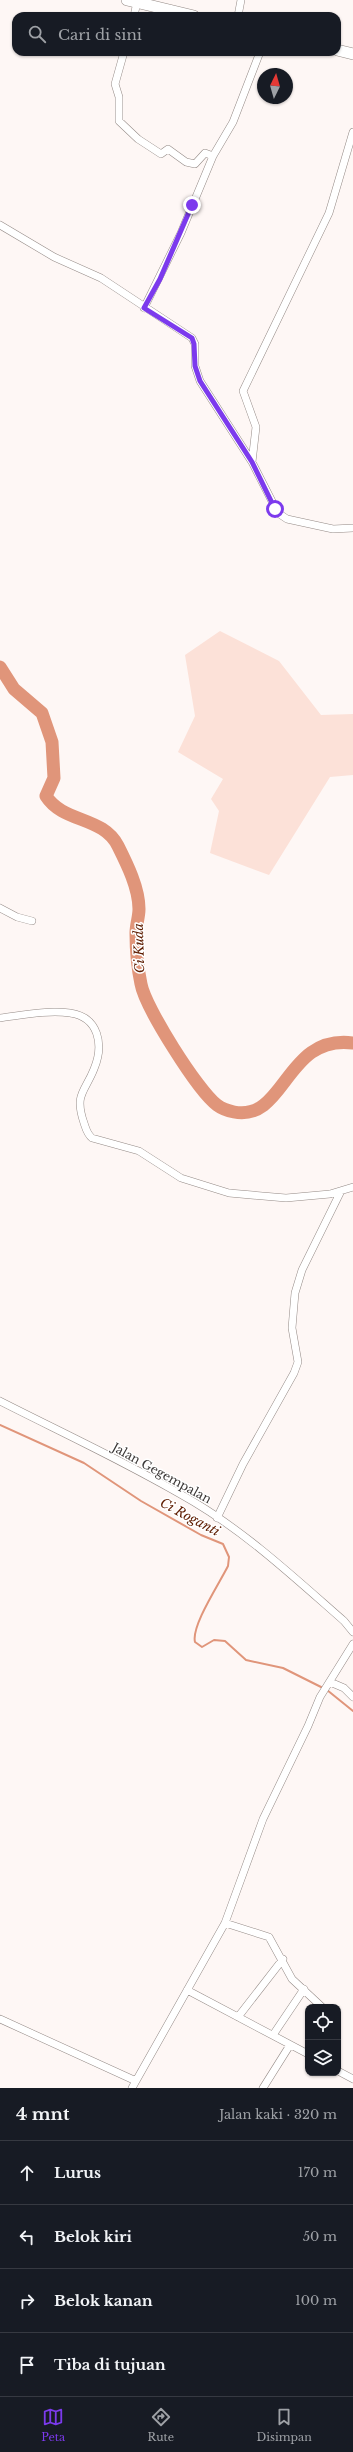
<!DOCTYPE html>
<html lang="id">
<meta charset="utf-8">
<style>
:root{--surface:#171b24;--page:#242831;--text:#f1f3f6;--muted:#9ea1a6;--line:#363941;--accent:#7c3aed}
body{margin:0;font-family:"Libre Baskerville",serif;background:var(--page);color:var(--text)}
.controls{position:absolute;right:12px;bottom:12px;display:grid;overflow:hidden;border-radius:8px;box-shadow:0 1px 3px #0004}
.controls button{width:36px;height:36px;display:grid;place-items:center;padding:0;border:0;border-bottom:1px solid var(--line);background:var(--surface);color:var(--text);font:20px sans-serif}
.compass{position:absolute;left:257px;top:68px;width:36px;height:36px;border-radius:50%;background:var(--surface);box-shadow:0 1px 3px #0004;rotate:5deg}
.stop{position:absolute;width:12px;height:12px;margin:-9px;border:3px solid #7c3aed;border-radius:50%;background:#fff}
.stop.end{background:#7c3aed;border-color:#fff;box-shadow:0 1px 4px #0008}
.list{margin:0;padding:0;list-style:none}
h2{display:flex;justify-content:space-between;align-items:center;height:52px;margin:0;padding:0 16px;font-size:17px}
h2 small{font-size:13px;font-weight:400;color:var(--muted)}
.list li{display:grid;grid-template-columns:26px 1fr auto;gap:12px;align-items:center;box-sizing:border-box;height:64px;padding:0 16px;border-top:1px solid var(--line)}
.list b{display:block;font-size:15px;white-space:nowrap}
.list em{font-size:13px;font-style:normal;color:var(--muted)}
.icon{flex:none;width:22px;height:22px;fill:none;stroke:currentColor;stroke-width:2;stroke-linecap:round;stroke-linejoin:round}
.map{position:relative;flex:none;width:353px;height:2088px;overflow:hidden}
.search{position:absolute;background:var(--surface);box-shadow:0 1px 3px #0004;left:12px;right:12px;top:12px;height:44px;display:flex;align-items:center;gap:10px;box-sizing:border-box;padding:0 14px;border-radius:12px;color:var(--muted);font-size:15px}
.sheet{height:308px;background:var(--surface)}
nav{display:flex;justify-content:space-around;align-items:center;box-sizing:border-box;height:56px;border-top:1px solid var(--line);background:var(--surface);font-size:11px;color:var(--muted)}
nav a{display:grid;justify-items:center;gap:2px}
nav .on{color:var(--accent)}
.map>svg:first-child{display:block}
.green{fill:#fce1d8}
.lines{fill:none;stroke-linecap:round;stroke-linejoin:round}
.stream{stroke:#e0957a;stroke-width:2}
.river{stroke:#e0957a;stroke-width:13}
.minor-casing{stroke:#948a86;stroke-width:8}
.trunk-casing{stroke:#948a86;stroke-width:12}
.minor{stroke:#fff;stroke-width:7}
.trunk{stroke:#fff;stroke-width:11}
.route{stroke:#7c3aed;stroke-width:5}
.labels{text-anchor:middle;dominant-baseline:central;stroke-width:3;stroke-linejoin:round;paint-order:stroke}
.street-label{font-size:12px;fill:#3b3736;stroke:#fff}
.water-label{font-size:13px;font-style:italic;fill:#5e1c00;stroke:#fff}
</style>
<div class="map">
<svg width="353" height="2088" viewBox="0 0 353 2088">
<rect width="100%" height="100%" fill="#fef7f5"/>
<!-- green -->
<path class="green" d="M220,631L279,661L321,715L353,714V775L330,777L269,875L210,853L219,811L211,799L223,779L178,752L195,716L185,655Z"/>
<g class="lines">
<!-- stream -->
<path class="stream" d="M0,1425L84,1463L141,1501L201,1535L223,1544L229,1557L228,1566C219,1584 191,1626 195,1642L202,1647L214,1640L225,1641L246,1660L283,1668L323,1688
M327,1690L353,1711"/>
<!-- river -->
<path class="river" d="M0,667L14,689L42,713L52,742L54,778L46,796C63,823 103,816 118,846C127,864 139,888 139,909C139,917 136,925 136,933C136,947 138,970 141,984C145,1007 198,1091 217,1105C221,1108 229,1111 234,1112C286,1122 285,1034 353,1043"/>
<defs>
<path id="minor" d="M134,16L137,2
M238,16L241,0
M124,52L115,84L119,97V121L138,139L161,154L168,149L186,162L195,164L205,153L213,156
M353,132L329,213L243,391L256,427L252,462L278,513L287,519L333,529L353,528
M0,225L54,257L101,278L192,338L195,344V366L200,381L252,462
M144,308L181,233L213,156L233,122L260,52
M0,908L17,917L32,921
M0,1018C23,1015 47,1010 70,1013C99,1017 104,1045 94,1069C85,1092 74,1094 84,1123C86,1129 87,1134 92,1138L139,1151L181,1178L229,1193L286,1198L330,1194L353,1187
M0,1401C65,1434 132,1465 194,1502C249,1535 296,1579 344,1621L353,1632
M217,1518L243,1464L294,1373L298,1362L292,1328L295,1293L302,1270L341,1191
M330,1682L344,1688L353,1697
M225,1923L269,1937L292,1979L322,2007
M187,1990L308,2054
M238,2017L283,1959
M0,2019L136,2081
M273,2035L304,1989
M338,2071L353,2079
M132,2088L225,1923L263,1819L308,1726L320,1697L353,1644
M263,2088L290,2045"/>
<path id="trunk" d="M127,0L194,16
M337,50L353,54"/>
</defs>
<!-- minor casing -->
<use href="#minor" class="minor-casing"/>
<!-- trunk casing -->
<use href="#trunk" class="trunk-casing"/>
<!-- minor -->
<use href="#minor" class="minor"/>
<!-- trunk -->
<use href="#trunk" class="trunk"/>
</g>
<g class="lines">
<!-- route -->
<path class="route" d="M192,205L160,279L144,308L192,338L194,344L195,366L200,381L252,462L275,509"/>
</g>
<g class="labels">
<!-- street labels -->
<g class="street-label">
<text transform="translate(162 1473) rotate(29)">Jalan Gegempalan</text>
</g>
<!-- water labels -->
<g class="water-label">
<text transform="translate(139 948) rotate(-92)">Ci Kuda</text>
<text transform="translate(190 1517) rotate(28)">Ci Roganti</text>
</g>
</g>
</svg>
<div class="controls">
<button><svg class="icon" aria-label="locate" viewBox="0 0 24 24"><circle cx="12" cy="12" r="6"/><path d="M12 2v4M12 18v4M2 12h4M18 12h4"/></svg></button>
<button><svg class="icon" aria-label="layers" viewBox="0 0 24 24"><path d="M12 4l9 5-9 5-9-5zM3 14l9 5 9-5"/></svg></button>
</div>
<svg class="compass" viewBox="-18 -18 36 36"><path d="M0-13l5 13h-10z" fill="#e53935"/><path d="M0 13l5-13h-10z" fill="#9ea1a6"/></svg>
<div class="stop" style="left:275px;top:509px"></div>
<div class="stop end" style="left:192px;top:205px"></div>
<div class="search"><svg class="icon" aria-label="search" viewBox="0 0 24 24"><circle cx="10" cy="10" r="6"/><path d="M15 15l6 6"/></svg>Cari di sini</div>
</div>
<section class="sheet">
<h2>4 mnt<small>Jalan kaki · 320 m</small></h2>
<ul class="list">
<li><svg class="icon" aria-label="ahead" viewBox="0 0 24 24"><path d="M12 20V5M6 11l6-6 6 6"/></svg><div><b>Lurus</b></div><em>170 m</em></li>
<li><svg class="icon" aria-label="left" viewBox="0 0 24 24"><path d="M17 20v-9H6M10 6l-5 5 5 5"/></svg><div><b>Belok kiri</b></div><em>50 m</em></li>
<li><svg class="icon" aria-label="right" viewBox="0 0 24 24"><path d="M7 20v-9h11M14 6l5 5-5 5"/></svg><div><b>Belok kanan</b></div><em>100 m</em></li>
<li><svg class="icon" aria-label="arrive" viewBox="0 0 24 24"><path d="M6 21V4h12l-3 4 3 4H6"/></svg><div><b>Tiba di tujuan</b></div></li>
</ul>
</section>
<nav>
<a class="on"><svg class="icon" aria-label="map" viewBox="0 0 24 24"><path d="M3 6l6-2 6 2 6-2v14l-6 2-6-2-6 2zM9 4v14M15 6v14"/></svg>Peta</a>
<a><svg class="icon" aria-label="directions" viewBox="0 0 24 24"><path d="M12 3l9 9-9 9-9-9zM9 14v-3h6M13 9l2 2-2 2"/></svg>Rute</a>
<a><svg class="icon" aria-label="saved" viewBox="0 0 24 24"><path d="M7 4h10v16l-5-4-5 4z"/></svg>Disimpan</a>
</nav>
